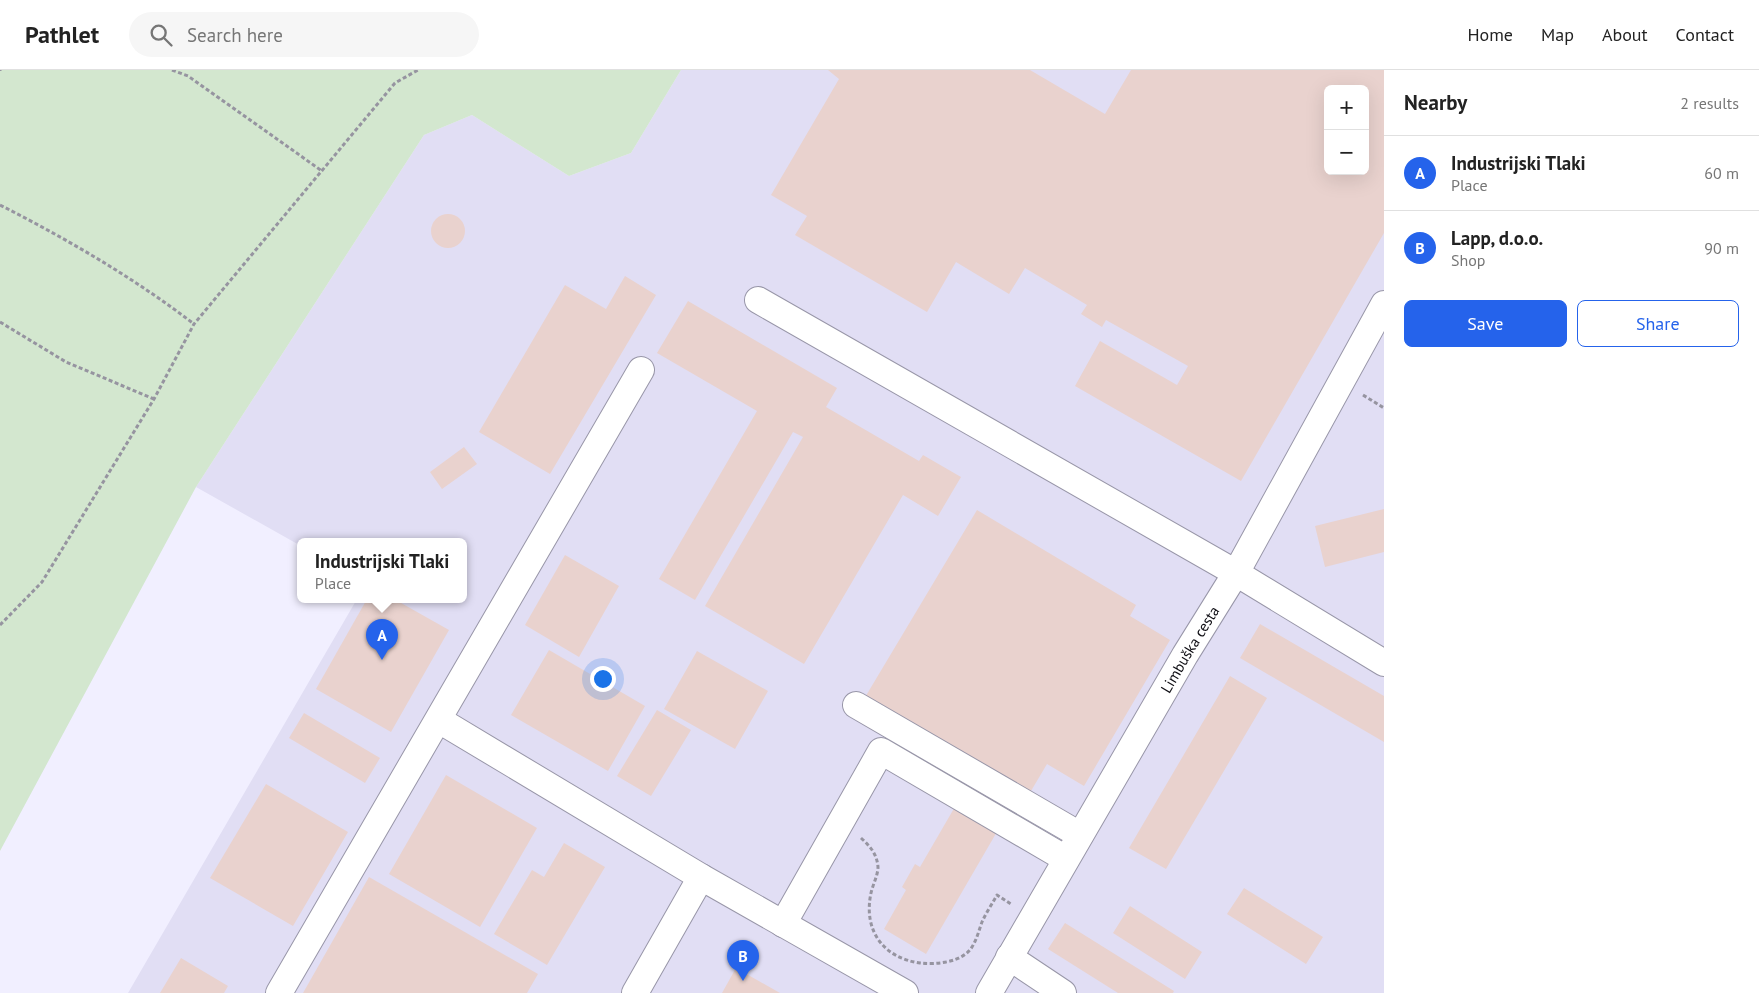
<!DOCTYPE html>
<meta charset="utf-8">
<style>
:root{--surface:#fff;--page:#f6f6f6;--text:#222;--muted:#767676;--line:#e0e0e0;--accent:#2563eb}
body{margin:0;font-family:"PT Sans",sans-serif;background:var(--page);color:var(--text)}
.controls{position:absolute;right:15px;top:15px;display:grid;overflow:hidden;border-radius:8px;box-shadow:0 5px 20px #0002}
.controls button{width:45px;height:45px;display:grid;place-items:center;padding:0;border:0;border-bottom:1px solid var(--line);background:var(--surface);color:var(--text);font:25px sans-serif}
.you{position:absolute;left:602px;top:608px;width:18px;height:18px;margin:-12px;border:4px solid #fff;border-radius:50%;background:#1a73e8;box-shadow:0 0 0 8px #1a73e833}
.badge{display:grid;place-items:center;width:32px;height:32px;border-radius:50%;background:var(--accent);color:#fff;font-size:16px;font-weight:700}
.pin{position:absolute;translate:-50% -41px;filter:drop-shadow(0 1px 2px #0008)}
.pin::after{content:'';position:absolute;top:26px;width:18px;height:15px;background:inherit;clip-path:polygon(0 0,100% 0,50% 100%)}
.popup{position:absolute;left:297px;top:468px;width:170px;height:65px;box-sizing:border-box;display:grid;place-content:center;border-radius:8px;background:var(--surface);filter:drop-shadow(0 1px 4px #0005);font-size:16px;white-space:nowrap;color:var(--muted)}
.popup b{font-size:19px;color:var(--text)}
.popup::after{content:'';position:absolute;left:50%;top:100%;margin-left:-10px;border:10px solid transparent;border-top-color:var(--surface)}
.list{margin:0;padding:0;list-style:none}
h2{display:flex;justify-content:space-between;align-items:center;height:65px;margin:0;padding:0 20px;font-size:21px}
h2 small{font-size:16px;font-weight:400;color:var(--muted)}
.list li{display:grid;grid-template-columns:32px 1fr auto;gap:15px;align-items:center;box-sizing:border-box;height:75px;padding:0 20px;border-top:1px solid var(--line)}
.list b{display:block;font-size:19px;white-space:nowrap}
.list p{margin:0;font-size:16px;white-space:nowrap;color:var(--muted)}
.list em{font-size:16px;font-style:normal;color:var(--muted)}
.actions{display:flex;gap:10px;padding:15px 20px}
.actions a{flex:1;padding:11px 0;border:1px solid var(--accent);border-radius:8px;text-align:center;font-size:18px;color:var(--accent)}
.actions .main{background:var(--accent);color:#fff}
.icon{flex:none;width:28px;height:28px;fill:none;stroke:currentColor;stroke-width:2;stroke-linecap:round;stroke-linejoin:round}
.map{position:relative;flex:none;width:1384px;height:923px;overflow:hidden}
header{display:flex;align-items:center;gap:30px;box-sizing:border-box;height:70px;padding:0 25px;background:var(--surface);border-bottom:1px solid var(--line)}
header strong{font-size:24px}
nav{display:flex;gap:28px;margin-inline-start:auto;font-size:18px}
.search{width:350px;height:45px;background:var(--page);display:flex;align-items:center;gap:12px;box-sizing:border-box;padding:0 18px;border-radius:28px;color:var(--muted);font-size:19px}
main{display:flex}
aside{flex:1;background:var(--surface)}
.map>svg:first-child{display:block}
.built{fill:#e1def4;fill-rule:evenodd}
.green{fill:#d3e7cf}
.building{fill:#e9d2ce;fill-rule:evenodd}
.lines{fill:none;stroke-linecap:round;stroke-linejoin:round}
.minor-casing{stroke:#9896a8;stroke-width:28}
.path{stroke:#9694a0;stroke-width:3;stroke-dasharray:4 2.5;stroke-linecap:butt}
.minor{stroke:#fff;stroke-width:26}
.labels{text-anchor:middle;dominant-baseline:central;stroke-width:4;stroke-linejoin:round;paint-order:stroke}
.street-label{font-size:15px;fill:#0e0d13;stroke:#f1efff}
</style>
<header>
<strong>Pathlet</strong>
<div class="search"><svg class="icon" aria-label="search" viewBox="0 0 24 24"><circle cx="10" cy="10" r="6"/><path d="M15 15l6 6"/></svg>Search here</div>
<nav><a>Home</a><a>Map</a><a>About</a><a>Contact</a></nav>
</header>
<main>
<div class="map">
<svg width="1384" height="923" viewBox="0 0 1384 923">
<rect width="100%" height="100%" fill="#f1efff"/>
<!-- built -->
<path class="built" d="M681,0H1384V923H128L357,529H463V471H301V476L196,417L424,65L472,45L569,106L631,83ZM1328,19H1365V101H1328Z"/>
<!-- green -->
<path class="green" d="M0,0H681L631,83L569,106L472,45L424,65L196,417L0,781Z"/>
<!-- building -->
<path class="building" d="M828,0H1030L1105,44L1131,0H1384V163L1241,411L1075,316L1100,271L1177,315L1188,296L1106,250L1102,257L1081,244L1087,235L1025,198L1009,224L956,192L927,242L795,165L807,146L771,125L839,9ZM1328,19H1365V101H1328Z
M431 161a17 17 0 1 1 34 0a17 17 0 1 1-34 0Z
M625,206L656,225L550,404L479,362L565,215L606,239Z
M688,231L837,318L826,337L919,391L923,385L961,407L938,446L903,425L804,594L705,536L803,367L793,362L695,530L659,509L757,341L657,283Z
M464,377L477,394L442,419L430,402Z
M1384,439V482L1325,497L1315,456Z
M977,440L1136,535L1130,546L1170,570L1084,716L1047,694L1028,726L864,629Z
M565,485L619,516L579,587L525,555Z
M367,529H394L449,560L391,662L316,619Z
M1260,554L1384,626V672L1240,588Z
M549,580L645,636L608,701L511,645Z
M697,581L768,621L735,679L664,639Z
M1230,606L1267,628L1166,799L1129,778Z
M657,640L691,660L651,726L617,706Z
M304,643L380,688L365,713L289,668Z
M446,705L537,758L480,857L389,804Z
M266,714L348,762L293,856L210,808Z
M956,735L998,760L926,884L884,859L906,820L902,817L915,794L920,797Z
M564,773L605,797L547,895L494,864L532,800L544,807Z
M369,807L538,904L527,923H303Z
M1244,818L1323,867L1306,894L1227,844Z
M1130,836L1202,882L1185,909L1113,863Z
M1065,853L1174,921L1173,923H1118L1048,879Z
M181,888L228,916L224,923H160Z
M736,898L780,923H722Z"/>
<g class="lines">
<defs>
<g id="minor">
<path d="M758,230L1236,503L1384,593"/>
<path d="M856,635L1080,765"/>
<path d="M439,650L701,807L905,923"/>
<path d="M783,854L881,681L1066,789"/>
<path d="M1009,887L1063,923"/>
<path d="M279,923L641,300"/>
<path d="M635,923L701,807"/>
<path id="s1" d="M989,923L1185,585L1236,503L1384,234"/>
</g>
</defs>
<!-- minor casing -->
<use href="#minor" class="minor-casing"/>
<!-- path -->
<path class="path" d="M172,0L188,6L322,101
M0,1V0
M0,135C67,169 134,208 194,254
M0,252L66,292L154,329
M1363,325L1384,338
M0,555L42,512L154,329L194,254L395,13L418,0
M861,768C870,776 877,784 878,797C878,805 873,814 871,823C863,860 883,888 920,893C937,895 963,892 972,877C977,869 979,860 982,852C986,843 992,834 997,825L1011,834"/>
<!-- minor -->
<use href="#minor" class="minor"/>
</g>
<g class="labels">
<!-- street labels -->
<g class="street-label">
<text stroke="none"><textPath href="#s1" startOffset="398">Limbuška cesta</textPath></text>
</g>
</g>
</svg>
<div class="controls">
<button>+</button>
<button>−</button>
</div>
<div class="you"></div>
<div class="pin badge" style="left:382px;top:590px">A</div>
<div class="popup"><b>Industrijski Tlaki</b>Place</div>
<div class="pin badge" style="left:743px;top:911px">B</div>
</div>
<aside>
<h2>Nearby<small>2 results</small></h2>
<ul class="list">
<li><span class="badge">A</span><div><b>Industrijski Tlaki</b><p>Place</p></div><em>60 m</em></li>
<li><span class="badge">B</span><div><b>Lapp, d.o.o.</b><p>Shop</p></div><em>90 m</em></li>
</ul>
<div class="actions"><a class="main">Save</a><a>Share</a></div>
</aside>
</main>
